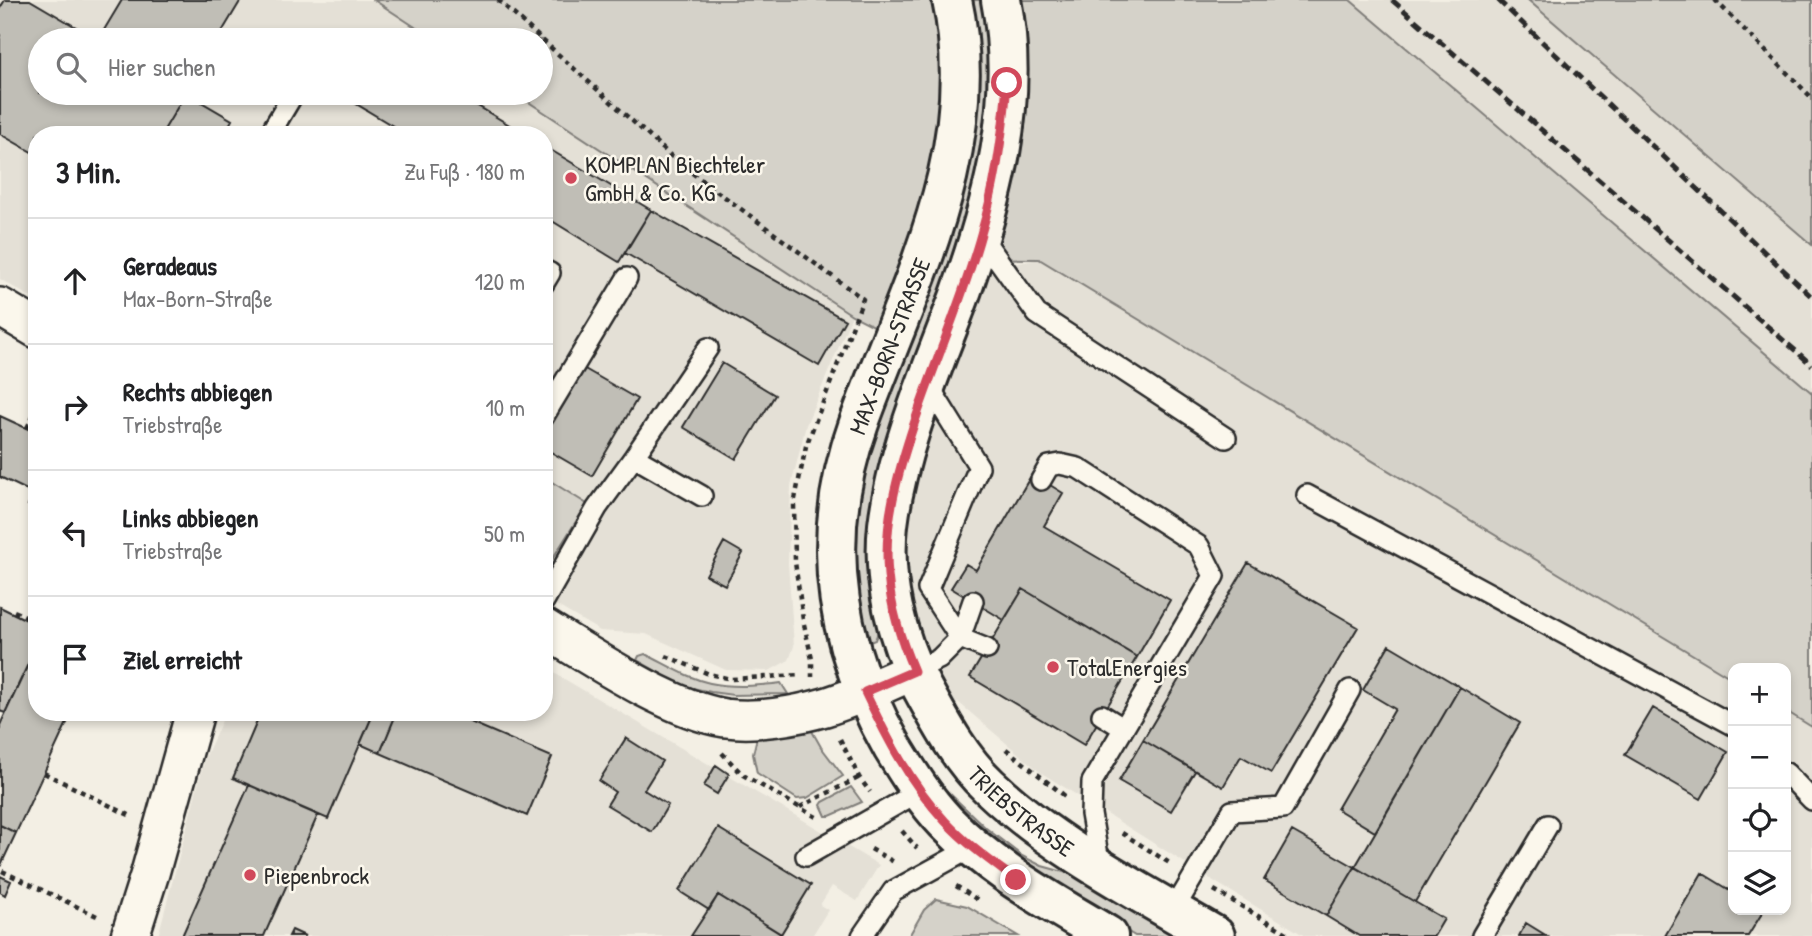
<!DOCTYPE html>
<html lang="de">
<meta charset="utf-8">
<style>
:root{--surface:#fff;--page:#f2f2f2;--text:#202124;--muted:#757577;--line:#e0e0e0}
body{margin:0;font-family:"Patrick Hand",sans-serif;background:var(--page);color:var(--text)}
.controls{position:absolute;right:21px;bottom:21px;display:grid;overflow:hidden;border-radius:14px;box-shadow:0 4px 10px #0003}
.controls button{width:63px;height:63px;display:grid;place-items:center;padding:0;border:0;border-bottom:2px solid var(--line);background:var(--surface);color:var(--text);font:35px sans-serif}
.stop{position:absolute;width:21px;height:21px;margin:-16px;border:5px solid #d1495b;border-radius:50%;background:#fff}
.stop.end{background:#d1495b;border-color:#fff;box-shadow:0 2px 7px #0008}
.list{margin:0;padding:0;list-style:none}
h2{display:flex;justify-content:space-between;align-items:center;height:91px;margin:0;padding:0 28px;font-size:30px}
h2 small{font-size:23px;font-weight:400;color:var(--muted)}
.list li{display:grid;grid-template-columns:46px 1fr auto;gap:21px;align-items:center;box-sizing:border-box;height:126px;padding:0 28px;border-top:2px solid var(--line)}
.list b{display:block;font-size:26px;white-space:nowrap}
.list p{margin:0;font-size:23px;white-space:nowrap;color:var(--muted)}
.list em{font-size:23px;font-style:normal;color:var(--muted)}
.icon{flex:none;width:38px;height:38px;fill:none;stroke:currentColor;stroke-width:2;stroke-linecap:round;stroke-linejoin:round}
.map{position:relative;flex:none;width:1812px;height:936px;overflow:hidden}
.search{position:absolute;background:var(--surface);box-shadow:0 4px 10px #0003;left:28px;top:28px;width:525px;height:77px;display:flex;align-items:center;gap:18px;box-sizing:border-box;padding:0 24px;border-radius:38px;color:var(--muted);font-size:26px}
.panel{position:absolute;background:var(--surface);box-shadow:0 4px 10px #0003;left:28px;top:126px;width:525px;height:595px;border-radius:28px}
.map>svg:first-child{display:block}
.built{fill:#e4e0d6}
.green{fill:#d5d2c9;stroke:#807e7a;stroke-width:2}
.building{fill:#c0beb6;stroke:#2b2b2b;stroke-width:2}
.lines{fill:none;stroke-linecap:round;stroke-linejoin:round}
.service-casing{stroke:#2b2b2b;stroke-width:24}
.minor-casing{stroke:#2b2b2b;stroke-width:42}
.primary-casing{stroke:#2b2b2b;stroke-width:44}
.path{stroke:#2b2b2b;stroke-width:4.5;stroke-dasharray:5 5;stroke-linecap:butt}
.service{stroke:#fbf7ec;stroke-width:19}
.minor{stroke:#fbf7ec;stroke-width:37}
.primary{stroke:#fbf7ec;stroke-width:38}
.rail{stroke:#2b2b2b;stroke-width:5;stroke-dasharray:10 5;stroke-linecap:butt}
.route{stroke:#d1495b;stroke-width:9}
.poi-dot{fill:#d1495b;stroke:#fbf7ec;stroke-width:2.5}
.labels{text-anchor:middle;dominant-baseline:central;stroke-width:5;stroke-linejoin:round;paint-order:stroke}
.poi-label{font-size:24px;fill:#2b2b2b;stroke:#fbf7ec;text-anchor:start}
.street-label{font-size:24px;fill:#2b2b2b;stroke:#fbf7ec}
</style>
<div class="map">
<svg width="1812" height="936" viewBox="0 0 1812 936">
<rect width="100%" height="100%" fill="#f3efe4"/>
<filter id="ink" filterUnits="userSpaceOnUse"><feTurbulence type="fractalNoise" baseFrequency=".0143" numOctaves="2"/><feDisplacementMap in="SourceGraphic" scale="14" xChannelSelector="R" yChannelSelector="G"/><feConvolveMatrix kernelMatrix="1 2 1 2 8 2 1 2 1" color-interpolation-filters="sRGB"/></filter>
<g filter="url(#ink)">
<!-- built -->
<path class="built" d="M0,0H374L435,40H40V93H515L852,315L806,425L791,486L788,563L794,646L789,660L769,671L726,670L646,634L600,631L544,598V135H37V301L0,279Z
M1350,0H1528L1812,245V393Z
M1039,259L1733,679V910H1786V711L1812,727V936H1305L1217,883L1040,772L958,702L946,706L913,640L903,578L904,514L929,423L979,287L992,268Z
M544,667L879,865L857,901L832,886L820,905L828,910L812,936H158L205,758L226,712H544Z"/>
<!-- green -->
<path class="green" d="M374,0H1350L1812,393V727L1786,711V668H1733V679L1039,259L953,258L882,459L872,501L868,557L878,632L875,640L870,642L862,639L849,566L876,327L852,315L515,93H541V40H435Z
M1528,0H1812V245Z
M544,477L587,504L544,572Z
M645,654C666,664 687,678 710,683C733,688 757,686 781,683L788,694L733,695L711,692L683,686L637,660L639,656Z
M808,724L821,747L843,776L807,798L797,799L757,773L753,754L758,733Z
M922,757L945,789L986,828L1022,856L1042,866L1078,876L1183,936H1135L1043,881L982,837L916,763Z
M851,787L862,802L830,816H826L821,805L823,802Z
M936,899L967,906L1018,936H909L924,910Z"/>
<!-- building -->
<path class="building" d="M5,0H30L98,40L122,0H241L217,40H40V93H186L161,135H37V155L0,134V8Z
M186,93L232,120L224,135H161Z
M338,93H456L526,135H408Z
M544,146L651,210L619,262L544,216Z
M651,210L845,320L819,366L625,253Z
M722,363L775,395L736,459L683,427Z
M583,368L637,399L592,476L544,448V436Z
M0,416L37,433V487L33,493L0,477Z
M1032,474L1063,493L1044,526L1170,600L1137,657L1023,589L1004,620L951,588L966,564L976,570Z
M37,487V509L28,505Z
M724,542L743,553L725,585L706,575Z
M1248,563L1358,627L1271,773L1241,756L1223,787L1143,740Z
M1023,589L1137,657L1084,745L970,677Z
M0,607L37,625V645L5,713L0,711Z
M1389,645L1460,687L1375,832L1337,809L1395,709L1363,690Z
M32,656L37,658V712H72L16,833L0,825V725Z
M1460,687L1520,723L1415,902L1355,867Z
M1653,708L1728,752L1701,799L1625,755Z
M261,712H374L328,819L233,778Z
M374,712H397L380,753L360,744Z
M397,712H447L552,757L527,816L380,753Z
M626,738L662,761L644,790L668,805L652,832L607,805L615,792L599,781Z
M1143,740L1195,771L1171,811L1119,781Z
M716,765L729,774L717,794L704,786Z
M249,785L318,815L264,936H182Z
M0,825L16,833L0,867Z
M718,828L811,885L781,934L718,895L709,910L679,891Z
M1292,831L1355,867L1326,916L1264,880Z
M1355,867L1444,919L1434,936H1359L1326,916Z
M1702,873L1733,892V910H1764L1748,936H1665Z
M0,876L11,881L5,895L0,892Z
M718,895L781,934L779,936H691Z
M1526,923L1547,936H1519Z
M292,930L305,936H289Z"/>
<g class="lines">
<defs>
<path id="service" d="M269,135L294,93
M981,236L1037,314L1226,438
M544,270L550,273L544,283
M931,381L935,396L979,467L928,589L960,638L987,649
M544,416L627,278
M634,457L702,496
M1041,480L1049,466L1060,464L1078,468L1199,546L1214,576L1092,782L1091,814L1100,867
M1307,495L1733,725
M544,601L597,508L634,457L708,348
M914,671L939,659L960,638L973,601
M1102,715L1123,728
M1786,773L1812,800
M806,856L920,791
M1173,911L1232,811L1283,808L1350,690
M862,936L893,891L973,847
M1482,936L1548,825"/>
<path id="minor" d="M0,307L37,329
M544,628C593,658 669,709 725,718C756,722 794,716 825,707C855,698 885,683 914,671
M130,936L150,873L195,712"/>
<g id="primary">
<path d="M952,0C985,150 908,287 859,423C818,536 834,645 893,748C909,774 925,800 946,822C992,870 1052,902 1108,936"/>
<path id="s1" d="M1001,0C1021,101 993,203 959,298C932,370 897,449 888,525C882,580 896,637 921,686C940,721 960,759 989,786C1053,847 1140,892 1215,936"/>
</g>
</defs>
<!-- service casing -->
<use href="#service" class="service-casing"/>
<!-- minor casing -->
<use href="#minor" class="minor-casing"/>
<!-- primary casing -->
<use href="#primary" class="primary-casing"/>
<!-- path -->
<path class="path" d="M498,0L680,164L863,299L806,446L794,504L795,562L803,620L812,659V677
M1715,0L1812,98
M27,428L37,408
M14,611L37,621
M666,656L709,674L731,679L800,675
M840,739L859,777L870,792
M1006,749L1065,796
M722,753L743,775L818,818
M44,773L131,816
M800,807L860,777
M902,831L917,848
M1122,833L1171,864
M871,849L894,862
M2,871L99,917
M956,886L981,902
M1214,890L1292,936"/>
<!-- service -->
<use href="#service" class="service"/>
<!-- minor -->
<use href="#minor" class="minor"/>
<!-- primary -->
<use href="#primary" class="primary"/>
<!-- rail -->
<path class="rail" d="M1392,0L1812,365
M1498,0L1812,297"/>
</g>
</g>
<g class="lines" filter="url(#ink)">
<!-- route -->
<path class="route" d="M1007,83C1003,135 996,184 981,234C963,299 935,361 914,424C898,472 883,524 888,575C891,608 901,641 914,671L865,692C887,738 910,783 945,821C966,844 992,862 1016,880"/>
</g>
<!-- markers -->
<g class="poi-dot">
<circle cx="571" cy="178" r="7"/>
<circle cx="1053" cy="667" r="7"/>
<circle cx="250" cy="875" r="7"/>
</g>
<g class="labels">
<!-- poi labels -->
<g class="poi-label">
<text x="585" y="164">KOMPLAN Biechteler<tspan x="585" dy="28">GmbH &amp; Co. KG</tspan></text>
<text x="1067" y="667">TotalEnergies</text>
<text x="264" y="875">Piepenbrock</text>
</g>
<!-- street labels -->
<g class="street-label">
<text transform="translate(889 346) rotate(-69)">MAX-BORN-STRASSE</text>
<text stroke="none"><textPath href="#s1" startOffset="872">TRIEBSTRASSE</textPath></text>
</g>
</g>
</svg>
<div class="controls">
<button>+</button>
<button>−</button>
<button><svg class="icon" aria-label="locate" viewBox="0 0 24 24"><circle cx="12" cy="12" r="6"/><path d="M12 2v4M12 18v4M2 12h4M18 12h4"/></svg></button>
<button><svg class="icon" aria-label="layers" viewBox="0 0 24 24"><path d="M12 4l9 5-9 5-9-5zM3 14l9 5 9-5"/></svg></button>
</div>
<div class="stop" style="left:1007px;top:83px"></div>
<div class="stop end" style="left:1016px;top:880px"></div>
<div class="search"><svg class="icon" aria-label="search" viewBox="0 0 24 24"><circle cx="10" cy="10" r="6"/><path d="M15 15l6 6"/></svg>Hier suchen</div>
<section class="panel">
<h2>3 Min.<small>Zu Fuß · 180 m</small></h2>
<ul class="list">
<li><svg class="icon" aria-label="ahead" viewBox="0 0 24 24"><path d="M12 20V5M6 11l6-6 6 6"/></svg><div><b>Geradeaus</b><p>Max-Born-Straße</p></div><em>120 m</em></li>
<li><svg class="icon" aria-label="right" viewBox="0 0 24 24"><path d="M7 20v-9h11M14 6l5 5-5 5"/></svg><div><b>Rechts abbiegen</b><p>Triebstraße</p></div><em>10 m</em></li>
<li><svg class="icon" aria-label="left" viewBox="0 0 24 24"><path d="M17 20v-9H6M10 6l-5 5 5 5"/></svg><div><b>Links abbiegen</b><p>Triebstraße</p></div><em>50 m</em></li>
<li><svg class="icon" aria-label="arrive" viewBox="0 0 24 24"><path d="M6 21V4h12l-3 4 3 4H6"/></svg><div><b>Ziel erreicht</b></div></li>
</ul>
</section>
</div>
